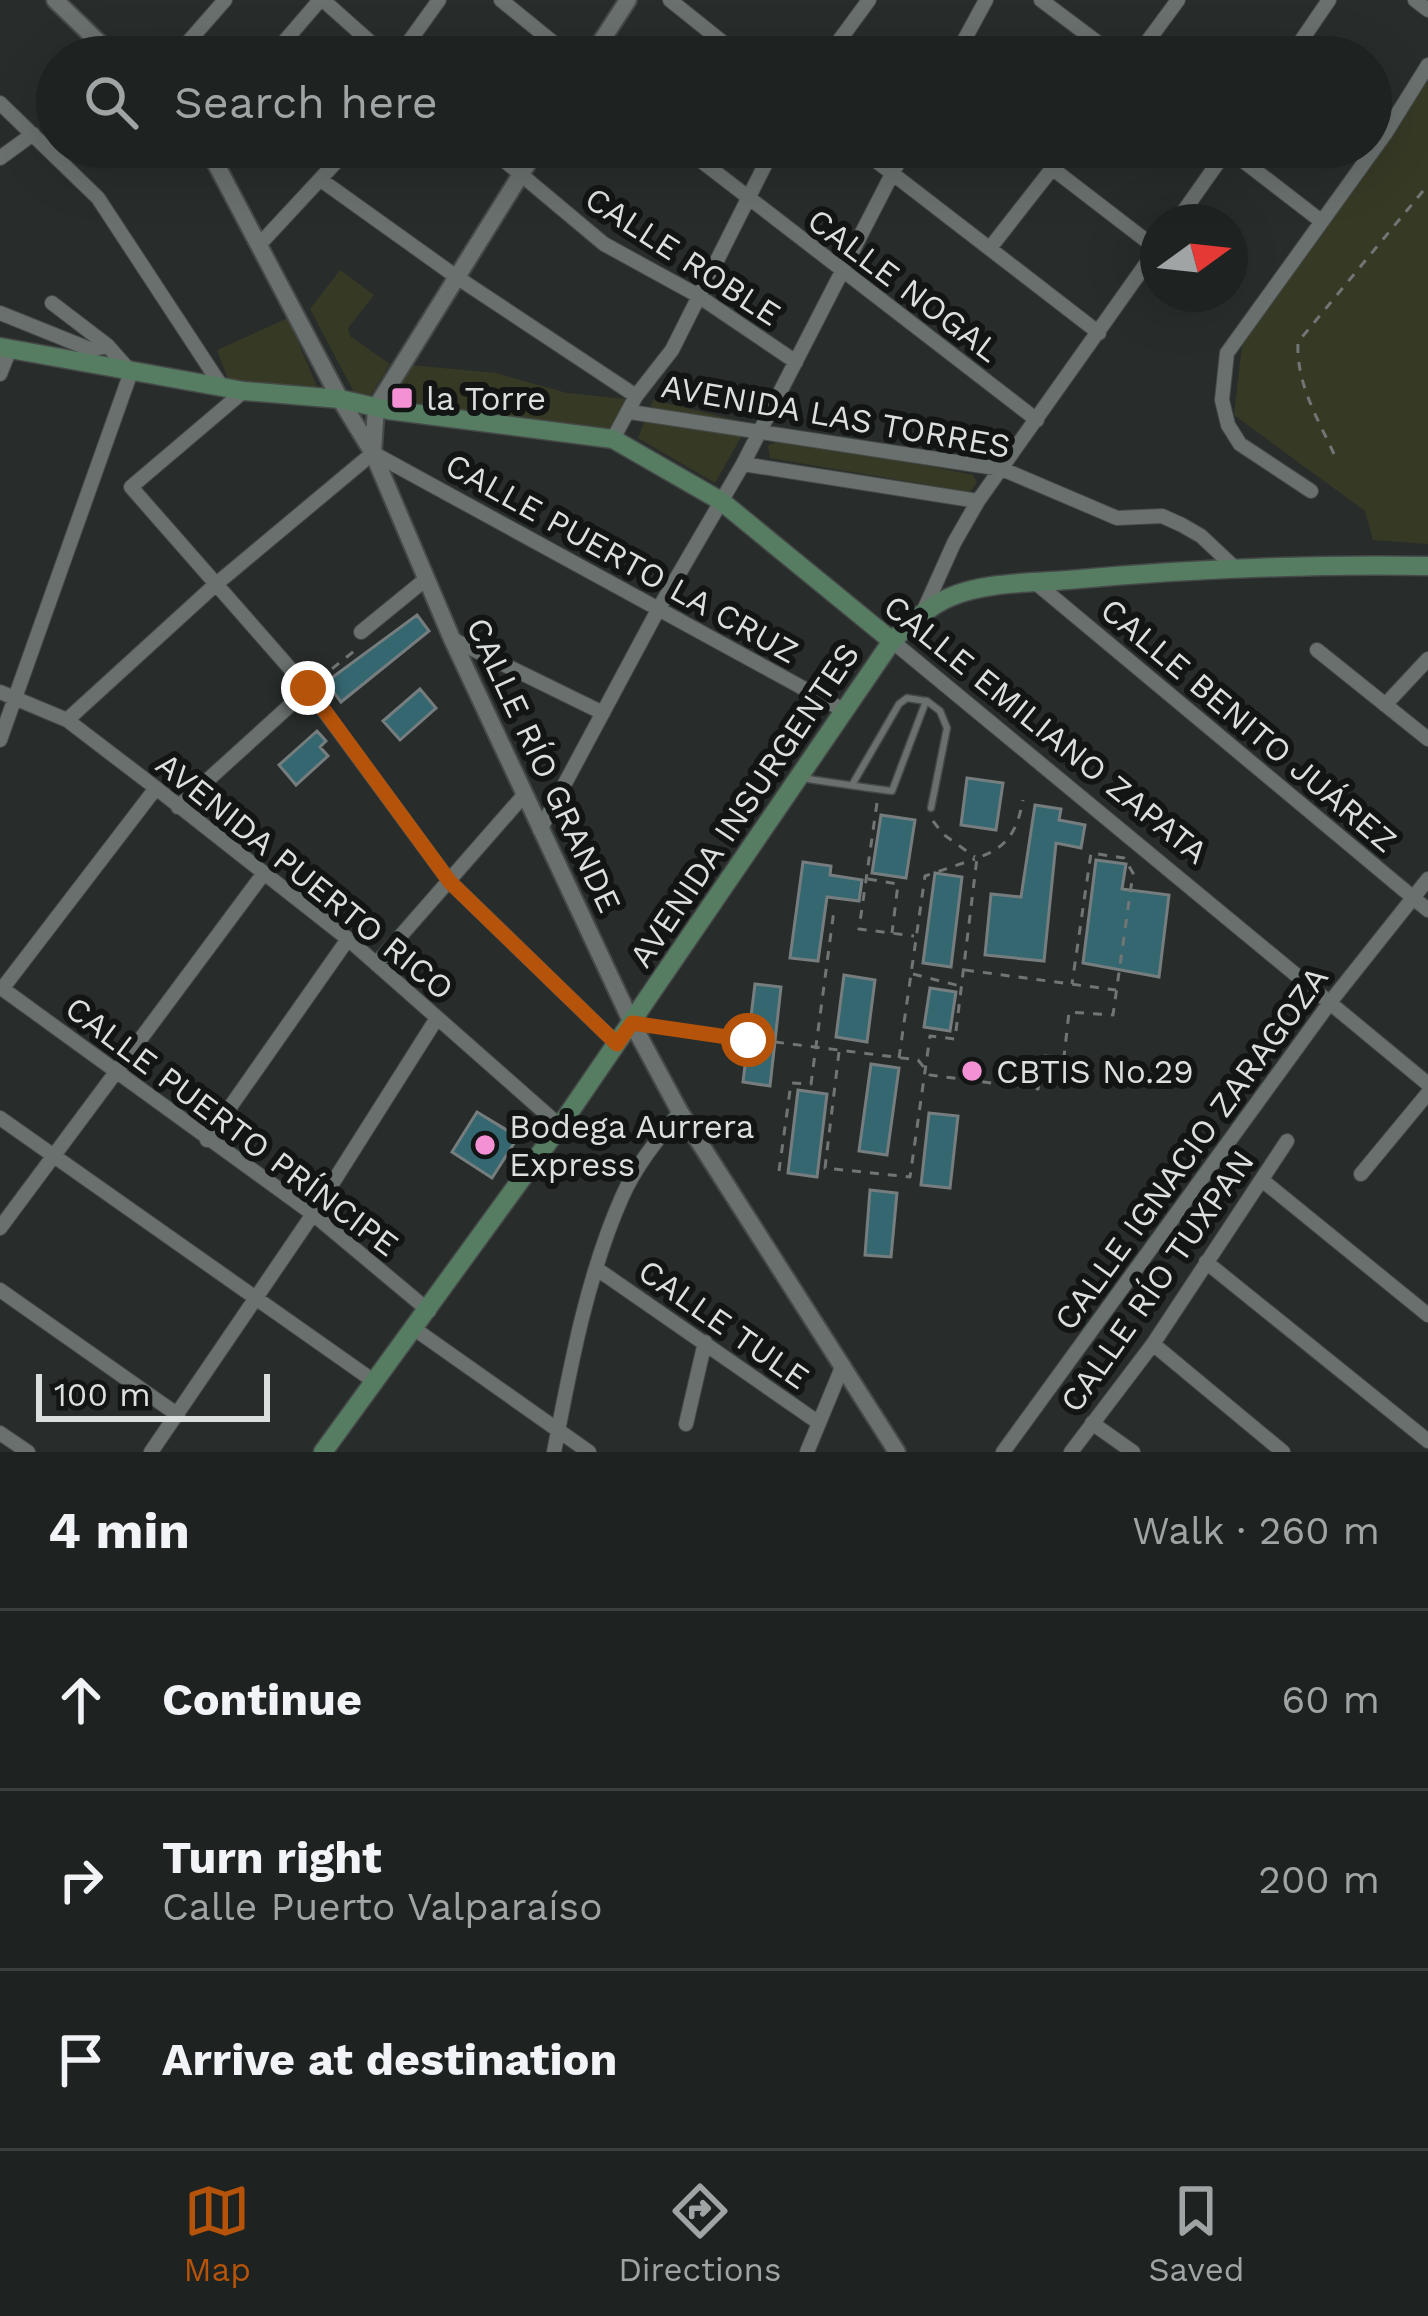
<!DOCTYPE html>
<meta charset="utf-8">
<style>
:root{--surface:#1e2221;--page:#2b2f2e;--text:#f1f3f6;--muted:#a1a4a5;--line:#3c3f3f;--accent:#b45309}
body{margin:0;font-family:"Work Sans",sans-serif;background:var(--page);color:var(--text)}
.compass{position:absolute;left:1140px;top:204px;width:108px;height:108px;border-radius:50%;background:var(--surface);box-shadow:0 12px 48px #0002;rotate:75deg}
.scale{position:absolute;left:36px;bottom:30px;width:234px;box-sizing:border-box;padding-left:12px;border:6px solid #dbdfde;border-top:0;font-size:33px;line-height:42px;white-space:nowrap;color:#dbdfde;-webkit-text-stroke:9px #121514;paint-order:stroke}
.stop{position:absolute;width:36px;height:36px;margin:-27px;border:9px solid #b45309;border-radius:50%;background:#fff}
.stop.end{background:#b45309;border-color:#fff;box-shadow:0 3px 12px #0008}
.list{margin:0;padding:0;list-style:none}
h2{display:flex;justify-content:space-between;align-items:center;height:156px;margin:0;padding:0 48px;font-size:51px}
h2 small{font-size:39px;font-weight:400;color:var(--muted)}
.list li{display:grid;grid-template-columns:78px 1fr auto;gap:36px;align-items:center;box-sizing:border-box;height:180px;padding:0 48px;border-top:3px solid var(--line)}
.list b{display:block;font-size:45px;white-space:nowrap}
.list p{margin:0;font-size:39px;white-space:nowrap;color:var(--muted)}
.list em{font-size:39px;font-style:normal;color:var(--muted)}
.icon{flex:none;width:66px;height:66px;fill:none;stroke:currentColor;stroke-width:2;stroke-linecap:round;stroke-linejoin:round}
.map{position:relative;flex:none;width:1428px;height:1452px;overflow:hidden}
.search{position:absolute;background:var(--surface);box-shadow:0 12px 48px #0002;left:36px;right:36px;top:36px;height:132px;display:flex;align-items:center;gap:30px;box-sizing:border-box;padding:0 42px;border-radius:66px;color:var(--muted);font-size:45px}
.sheet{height:696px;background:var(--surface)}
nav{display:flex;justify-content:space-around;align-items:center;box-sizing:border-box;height:168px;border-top:3px solid var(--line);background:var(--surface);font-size:33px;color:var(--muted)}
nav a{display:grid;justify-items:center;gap:6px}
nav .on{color:var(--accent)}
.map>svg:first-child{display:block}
.green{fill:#363924}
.building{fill:#356770;stroke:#767d7e;stroke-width:3}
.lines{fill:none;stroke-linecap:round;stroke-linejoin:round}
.service-casing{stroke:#454a49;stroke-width:9}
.minor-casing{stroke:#454a49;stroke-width:16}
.tertiary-casing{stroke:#454a49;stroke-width:20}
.secondary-casing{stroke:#454a49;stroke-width:21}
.path{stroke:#717574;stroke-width:3;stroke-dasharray:9 9;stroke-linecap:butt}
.service{stroke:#69706e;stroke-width:6}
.minor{stroke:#69706e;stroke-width:14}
.tertiary{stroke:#69706e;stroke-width:16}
.secondary{stroke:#567d62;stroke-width:18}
.route{stroke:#b45309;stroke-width:15}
.poi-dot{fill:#f491d4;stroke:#121514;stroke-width:4.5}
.labels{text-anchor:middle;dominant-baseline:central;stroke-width:12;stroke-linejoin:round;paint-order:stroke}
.street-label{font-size:33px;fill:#dbdfde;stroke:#121514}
.poi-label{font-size:33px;fill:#dbdfde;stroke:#121514;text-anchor:start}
</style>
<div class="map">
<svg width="1428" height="1452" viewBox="0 0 1428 1452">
<rect width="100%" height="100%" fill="#282d2c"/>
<!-- green -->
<path class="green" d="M1428,78V544L1373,540L1365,511L1234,415L1242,346L1322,224Z
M340,270L374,295L348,328L350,336L390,364L371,395L356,396L310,309Z
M288,318L318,389C289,382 259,385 229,382L217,350Z
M410,365L496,373L567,393L626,399L613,431L391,407Z
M653,400L749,423L715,483L638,438Z
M784,437L973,475L977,482L970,492L770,458L768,446Z"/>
<!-- building -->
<path class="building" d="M417,615L429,631L341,702L326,682Z
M420,689L436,708L400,740L383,721Z
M317,731L326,741L320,747L328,756L296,785L279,765Z
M967,778L1003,783L996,830L961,825Z
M1035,805L1061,809L1059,820L1085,825L1081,848L1056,843L1044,961L985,955L991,894L1021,897Z
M881,815L915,820L906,878L872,873Z
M1096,860L1126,864L1122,889L1169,895L1159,977L1083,963Z
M803,862L831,866L830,875L862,880L859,901L827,897L818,961L790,958Z
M935,873L962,877L951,967L923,963Z
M844,975L875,980L867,1042L836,1037Z
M755,984L781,987L770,1086L743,1082Z
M930,988L956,992L950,1031L924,1027Z
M871,1064L899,1068L887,1155L859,1151Z
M798,1090L827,1094L817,1177L788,1173Z
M477,1112L518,1137L492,1178L452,1152Z
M929,1113L958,1116L950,1188L921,1185Z
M870,1190L897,1193L891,1257L865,1255Z"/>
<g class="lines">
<defs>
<path id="service" d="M927,701L940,711L947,728L931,808
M803,778C833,783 862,787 892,791L926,701L907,698L899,704L852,785"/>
<path id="minor" d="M323,0L387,57
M501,0L571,57
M670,0L741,57
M1041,0L1117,57
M1415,0L1428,10
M175,57L225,0
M271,57L320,0
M398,57L439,0
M827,57L869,0
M955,57L986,0
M1136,57L1178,0
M1290,57L1329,0
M0,103L98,198L222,387
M488,147L604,244L697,295L796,362
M683,147L1037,420
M858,147L1099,333
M1225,147L1321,221
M0,158L33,134
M1053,169L1157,249
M321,180L458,278L636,396
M1176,222L1229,147
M259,245L350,147
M990,248L1069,147
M52,303L107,345
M0,313L92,350L107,345L131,372L0,740
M0,374L10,349
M244,391L131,487L308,689L450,882L617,1044
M630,412L1002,469L1117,518L1162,516L1182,525L1201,536L1234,567
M613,439L636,396L672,350L774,147
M743,464L978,501
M1311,491L1240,444L1228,425L1222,400L1227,353L1385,134L1428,65
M1036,583L1428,910
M923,612L954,543L978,501L1158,247
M361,632L426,579
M452,639L603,713
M892,641L1428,1084
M1317,650L1428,739
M0,692L67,720L156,788L348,939L560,1126
M1385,705L1428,659
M67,720L215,585L373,453L845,711
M178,807L308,689
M540,830L659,608L743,464L906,147
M376,964L524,795
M0,987L313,1214L429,1311
M2,989L156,788
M0,1118L375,1382
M207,1140L348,939
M1361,1174L1428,1093
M1262,1180L1428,1315
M0,1228L264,873
M1206,1262L1428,1441
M597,1269L819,1423
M0,1290L178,1415
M416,1330L589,1452
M1153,1344L1283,1452
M1092,1423L1133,1452
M686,1424L705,1342
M0,1433L28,1452
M151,1452L313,1214L437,1018
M554,1452C570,1368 587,1276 622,1197C636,1165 658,1139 680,1112
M807,1452L843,1365
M1003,1452L1331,1001L1428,879
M1071,1452L1153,1344L1287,1141"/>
<path id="tertiary" d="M55,0L114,57
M591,57L628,0
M207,147L340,399L373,453L452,639L632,1023L680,1112L897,1452
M373,453L376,407L538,147"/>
<path id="secondary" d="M0,347L244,391L340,399L388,410L613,439L721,501L892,641
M323,1452L560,1126L892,641C910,624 927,607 950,597C985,582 1031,583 1068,580C1189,569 1307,564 1428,566"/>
</defs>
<!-- service casing -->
<use href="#service" class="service-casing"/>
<!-- minor casing -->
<use href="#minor" class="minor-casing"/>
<!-- tertiary casing -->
<use href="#tertiary" class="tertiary-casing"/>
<!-- secondary casing -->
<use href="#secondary" class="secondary-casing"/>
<!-- path -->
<path class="path" d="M1334,454C1317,417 1296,383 1298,342L1428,185
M318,680L358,648
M877,803L859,929L914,936
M933,821L943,834L975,857
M868,879L898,884L892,933
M965,970L1116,990
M913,974L960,986
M655,1026L748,1039
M775,1042L918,1060L930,1075L1038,1089L1043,1056L1064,1057L1069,1012L1113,1015L1133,873L1124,858L1091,853L1072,984
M839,1052L825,1168L910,1177L930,1036L955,1039L977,858C1007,848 1017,832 1023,800
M899,1058L925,876L975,859
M779,1171L791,1083L811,1084L834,910"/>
<!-- service -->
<use href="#service" class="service"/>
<!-- minor -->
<use href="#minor" class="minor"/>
<!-- tertiary -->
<use href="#tertiary" class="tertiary"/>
<!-- secondary -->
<use href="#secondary" class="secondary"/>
</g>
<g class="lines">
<!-- route -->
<path class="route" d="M308,688L450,882L617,1044L632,1023L748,1040"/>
</g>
<!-- markers -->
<g class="poi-dot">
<rect x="390" y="386" width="24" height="24" rx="6"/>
<circle cx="972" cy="1071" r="12"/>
<circle cx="485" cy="1145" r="12"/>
</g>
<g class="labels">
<!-- street labels -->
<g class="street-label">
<text transform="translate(683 256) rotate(33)">CALLE ROBLE</text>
<text transform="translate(904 285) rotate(37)">CALLE NOGAL</text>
<text transform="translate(836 416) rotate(10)">AVENIDA LAS TORRES</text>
<text transform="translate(622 558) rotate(29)">CALLE PUERTO LA CRUZ</text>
<text transform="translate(1249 725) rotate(40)">CALLE BENITO JUÁREZ</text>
<text transform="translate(1046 729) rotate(39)">CALLE EMILIANO ZAPATA</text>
<text transform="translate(544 765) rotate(65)">CALLE RÍO GRANDE</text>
<text transform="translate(744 805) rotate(-56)">AVENIDA INSURGENTES</text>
<text transform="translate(305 876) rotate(39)">AVENIDA PUERTO RICO</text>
<text transform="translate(232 1126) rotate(37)">CALLE PUERTO PRÍNCIPE</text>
<text transform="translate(1191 1148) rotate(-54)">CALLE IGNACIO ZARAGOZA</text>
<text transform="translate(1157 1281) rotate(-55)">CALLE RÍO TUXPAN</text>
<text transform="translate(724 1324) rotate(35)">CALLE TULE</text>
</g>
<!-- poi labels -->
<g class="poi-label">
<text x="426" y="398">la Torre</text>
<text x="996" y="1071">CBTIS No.29</text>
<text x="509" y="1126">Bodega Aurrera<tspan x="509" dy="38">Express</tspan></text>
</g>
</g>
</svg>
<svg class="compass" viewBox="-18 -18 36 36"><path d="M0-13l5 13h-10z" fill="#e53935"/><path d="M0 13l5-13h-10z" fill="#a1a4a5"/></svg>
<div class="scale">100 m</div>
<div class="stop" style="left:748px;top:1040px"></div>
<div class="stop end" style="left:308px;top:688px"></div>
<div class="search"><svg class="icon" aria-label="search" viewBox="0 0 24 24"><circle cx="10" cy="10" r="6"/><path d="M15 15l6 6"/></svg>Search here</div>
</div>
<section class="sheet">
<h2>4 min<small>Walk · 260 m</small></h2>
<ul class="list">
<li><svg class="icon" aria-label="ahead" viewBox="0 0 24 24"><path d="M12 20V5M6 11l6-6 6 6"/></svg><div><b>Continue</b></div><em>60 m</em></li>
<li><svg class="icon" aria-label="right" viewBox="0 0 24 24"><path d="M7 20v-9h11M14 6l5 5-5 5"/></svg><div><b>Turn right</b><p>Calle Puerto Valparaíso</p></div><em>200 m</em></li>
<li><svg class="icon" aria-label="arrive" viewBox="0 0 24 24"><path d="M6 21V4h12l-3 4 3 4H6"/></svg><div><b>Arrive at destination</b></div></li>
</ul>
</section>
<nav>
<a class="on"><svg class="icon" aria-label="map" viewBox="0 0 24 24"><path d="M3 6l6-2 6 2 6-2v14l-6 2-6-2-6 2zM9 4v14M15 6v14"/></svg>Map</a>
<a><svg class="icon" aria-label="directions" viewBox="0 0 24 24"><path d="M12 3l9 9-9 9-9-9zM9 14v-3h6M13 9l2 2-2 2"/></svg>Directions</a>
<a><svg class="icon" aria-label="saved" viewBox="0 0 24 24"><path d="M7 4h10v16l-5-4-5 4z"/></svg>Saved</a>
</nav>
